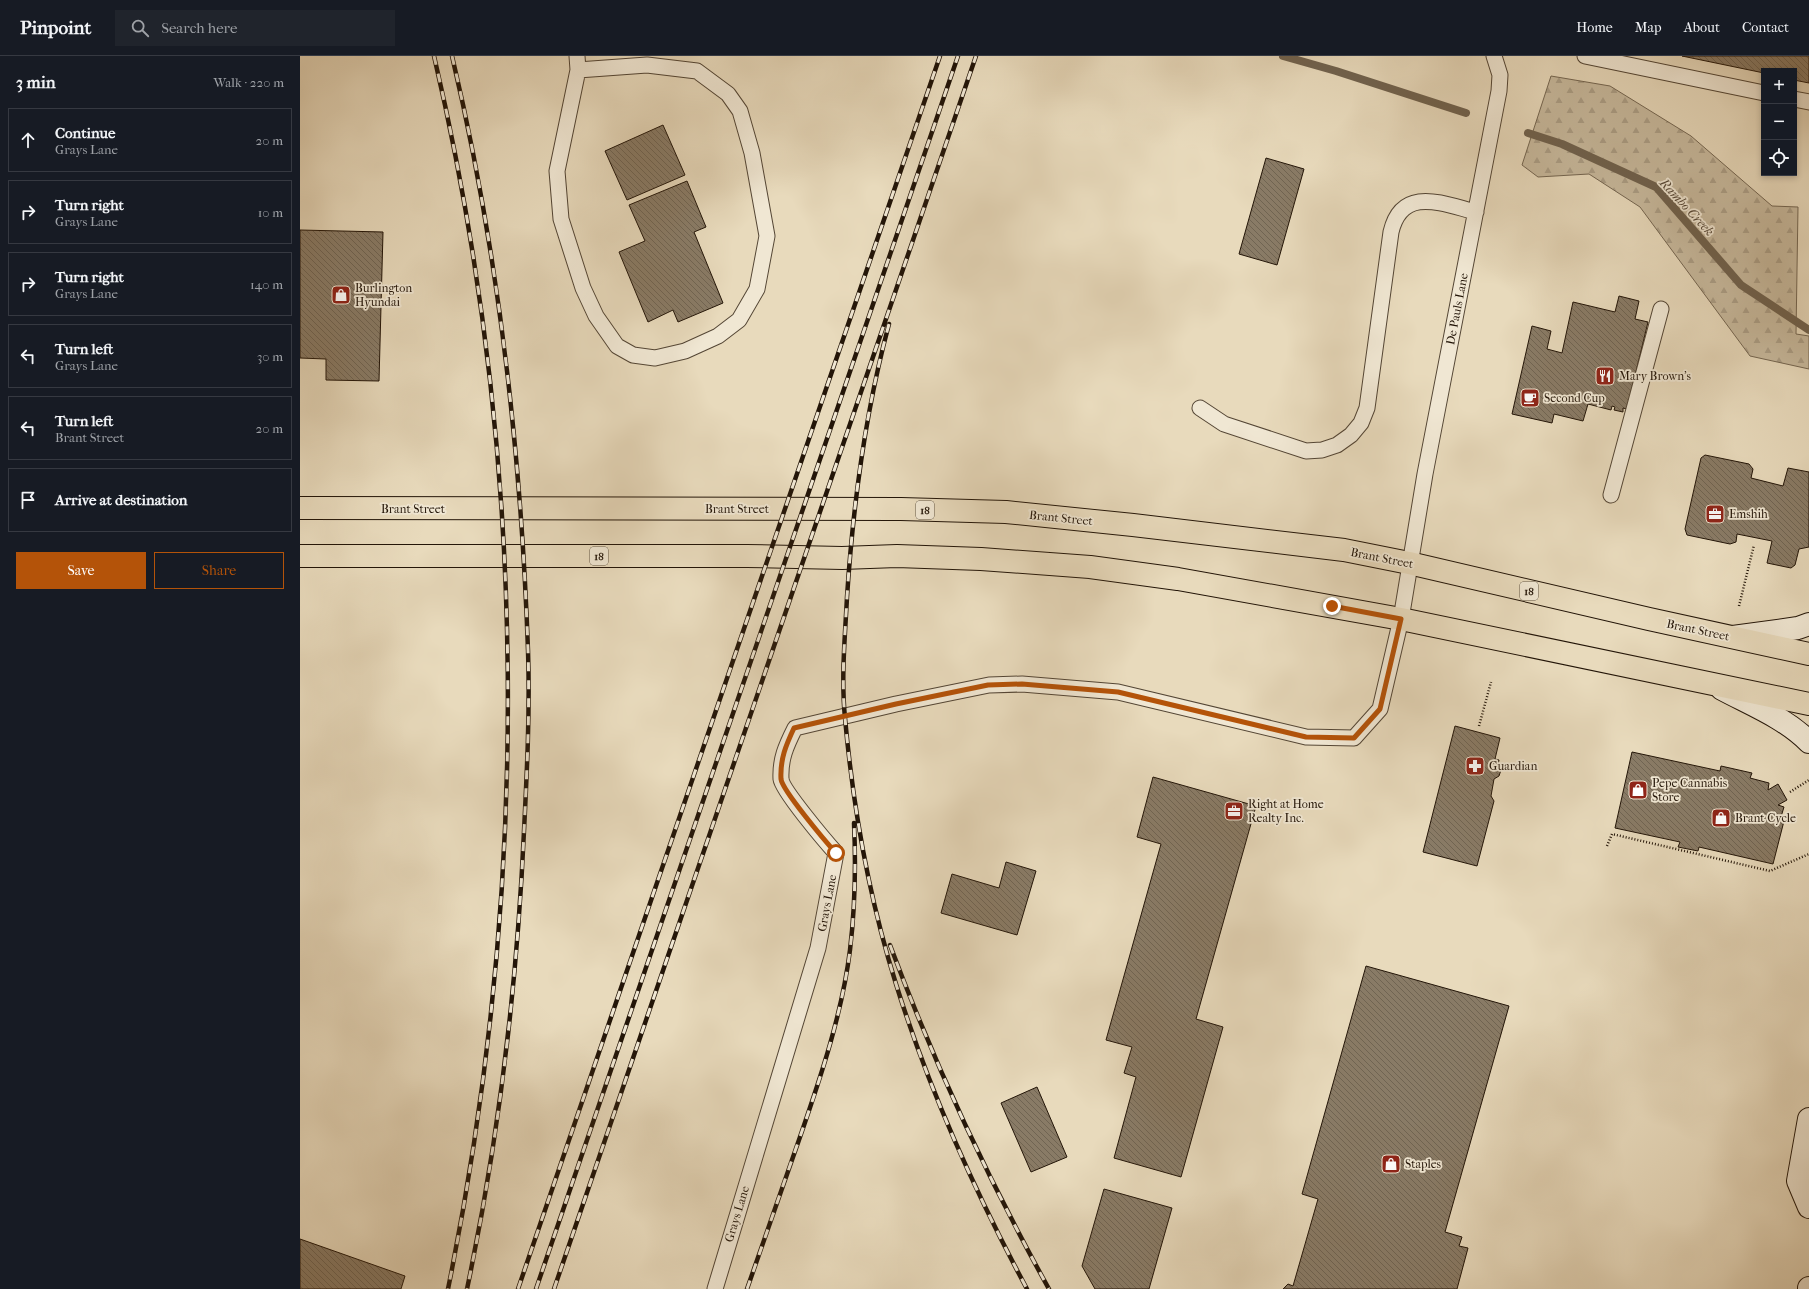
<!DOCTYPE html>
<meta charset="utf-8">
<style>
:root{--surface:#171b24;--page:#20242c;--text:#f1f3f6;--muted:#9ea1a6;--line:#363941;--accent:#b45309}
body{margin:0;font-family:"IM FELL French Canon",serif;background:var(--page);color:var(--text)}
.controls{position:absolute;right:12px;top:12px;display:grid;overflow:hidden;border-radius:0px;box-shadow:0 2px 6px #0003}
.controls button{width:36px;height:36px;display:grid;place-items:center;padding:0;border:0;border-bottom:1px solid var(--line);background:var(--surface);color:var(--text);font:20px sans-serif}
.stop{position:absolute;width:12px;height:12px;margin:-9px;border:3px solid #b45309;border-radius:50%;background:#fff}
.stop.end{background:#b45309;border-color:#fff;box-shadow:0 1px 4px #0008}
.list{margin:0;padding:0;list-style:none}
h2{display:flex;justify-content:space-between;align-items:center;height:52px;margin:0;padding:0 16px;font-size:17px}
h2 small{font-size:13px;font-weight:400;color:var(--muted)}
.list li{display:grid;grid-template-columns:26px 1fr auto;gap:12px;align-items:center;box-sizing:border-box;height:64px;margin:0 8px 8px;padding:0 8px;border:1px solid var(--line);border-radius:0px}
.list b{display:block;font-size:15px;white-space:nowrap}
.list p{margin:0;font-size:13px;white-space:nowrap;color:var(--muted)}
.list em{font-size:13px;font-style:normal;color:var(--muted)}
.actions{display:flex;gap:8px;padding:12px 16px}
.actions a{flex:1;padding:9px 0;border:1px solid var(--accent);border-radius:0px;text-align:center;font-size:14px;color:var(--accent)}
.actions .main{background:var(--accent);color:#fff}
.icon{flex:none;width:22px;height:22px;fill:none;stroke:currentColor;stroke-width:2;stroke-linecap:round;stroke-linejoin:round}
.map{position:relative;flex:none;width:1509px;height:1233px;overflow:hidden}
header{display:flex;align-items:center;gap:24px;box-sizing:border-box;height:56px;padding:0 20px;background:var(--surface);border-bottom:1px solid var(--line)}
header strong{font-size:19px}
nav{display:flex;gap:22px;margin-inline-start:auto;font-size:14px}
.search{width:280px;height:36px;background:var(--page);display:flex;align-items:center;gap:10px;box-sizing:border-box;padding:0 14px;border-radius:0px;color:var(--muted);font-size:15px}
main{display:flex}
aside{flex:1;background:var(--surface)}
.map>svg:first-child{display:block}
.forest{fill:url(#forest-firs);stroke:#756752}
.lines{fill:none;stroke-linecap:round;stroke-linejoin:round}
.stream{stroke:#71634f;stroke-width:8}
.building{fill:url(#building-back-hatch);stroke:#231508}
.lane-casing{stroke:#544635;stroke-width:17}
.secondary-casing{stroke:#231508;stroke-width:24}
.primary-casing{stroke:#231508;stroke-width:24}
.path{stroke:#231508;stroke-width:2.5;stroke-dasharray:1 2;stroke-linecap:butt}
.lane{stroke:#f0e7d3;stroke-width:15}
.secondary{stroke:#f0e7d3;stroke-width:22}
.primary{stroke:#e8dabc;stroke-width:22}
.rail-casing{stroke:#231508;stroke-width:4.5}
.rail{stroke:#f0e7d3;stroke-width:3;stroke-dasharray:9;stroke-linecap:butt}
.route{stroke:#b45309;stroke-width:5}
.labels{text-anchor:middle;dominant-baseline:central;stroke-width:3.5;stroke-linejoin:round;paint-order:stroke}
.shield{fill:#f0e7d3;stroke:#605445;stroke-width:1}
.shield-label{font-size:11px;font-weight:bold;fill:#231508}
.poi-label{font-size:12px;fill:#231508;stroke:#f0e7d3;text-anchor:start}
.street-label{font-size:12px;fill:#231508;stroke:#f0e7d3}
.water-label{font-size:13px;font-style:italic;fill:#574938;stroke:#f0e7d3}
</style>
<header>
<strong>Pinpoint</strong>
<div class="search"><svg class="icon" aria-label="search" viewBox="0 0 24 24"><circle cx="10" cy="10" r="6"/><path d="M15 15l6 6"/></svg>Search here</div>
<nav><a>Home</a><a>Map</a><a>About</a><a>Contact</a></nav>
</header>
<main>
<aside>
<h2>3 min<small>Walk · 220 m</small></h2>
<ul class="list">
<li><svg class="icon" aria-label="ahead" viewBox="0 0 24 24"><path d="M12 20V5M6 11l6-6 6 6"/></svg><div><b>Continue</b><p>Grays Lane</p></div><em>20 m</em></li>
<li><svg class="icon" aria-label="right" viewBox="0 0 24 24"><path d="M7 20v-9h11M14 6l5 5-5 5"/></svg><div><b>Turn right</b><p>Grays Lane</p></div><em>10 m</em></li>
<li><svg class="icon" aria-label="right" viewBox="0 0 24 24"><path d="M7 20v-9h11M14 6l5 5-5 5"/></svg><div><b>Turn right</b><p>Grays Lane</p></div><em>140 m</em></li>
<li><svg class="icon" aria-label="left" viewBox="0 0 24 24"><path d="M17 20v-9H6M10 6l-5 5 5 5"/></svg><div><b>Turn left</b><p>Grays Lane</p></div><em>30 m</em></li>
<li><svg class="icon" aria-label="left" viewBox="0 0 24 24"><path d="M17 20v-9H6M10 6l-5 5 5 5"/></svg><div><b>Turn left</b><p>Brant Street</p></div><em>20 m</em></li>
<li><svg class="icon" aria-label="arrive" viewBox="0 0 24 24"><path d="M6 21V4h12l-3 4 3 4H6"/></svg><div><b>Arrive at destination</b></div></li>
</ul>
<div class="actions"><a class="main">Save</a><a>Share</a></div>
</aside>
<div class="map">
<svg width="1509" height="1233" viewBox="0 0 1509 1233">
<defs>
<pattern id="forest-firs" width="22" height="20" patternUnits="userSpaceOnUse"><rect width="22" height="20" fill="#c7b99d"/><path d="M5 1l3.5 6h-7zM16 11l3.5 6h-7z" fill="#ab9e86"/></pattern>
<pattern id="building-back-hatch" width="6" height="6" patternUnits="userSpaceOnUse"><rect width="6" height="6" fill="#897b66"/><path d="M-1 5l2 2M0 0l6 6M5-1l2 2" fill="none" stroke="#706452"/></pattern>
</defs>
<rect width="100%" height="100%" fill="#e8dabc"/>
<filter id="stains"><feTurbulence type="fractalNoise" baseFrequency=".005" numOctaves="4"/><feColorMatrix values="0 0 0 0 .2 0 0 0 0 .09 0 0 0 0 .02 0 0 0 .5 -.17"/></filter>
<radialGradient id="worn" r=".72"><stop offset=".6" stop-color="#630" stop-opacity="0"/><stop offset="1" stop-color="#630" stop-opacity=".3"/></radialGradient>
<!-- forest -->
<path class="forest" d="M1251,20L1310,30L1391,80L1472,150L1498,151L1496,278L1509,280V313L1450,300L1340,151L1289,118L1238,121L1222,109Z"/>
<g class="lines">
<!-- stream -->
<path class="stream" d="M983,0L1036,15L1166,57
M1228,77L1262,88L1356,131L1441,229L1509,274"/>
</g>
<!-- building -->
<path class="building" d="M1382,0H1509V27L1494,24V15H1464V17Z
M363,69L385,119L327,144L305,95Z
M966,102L1004,113L977,209L939,198Z
M387,125L406,171L394,176L423,247L378,266L373,254L348,266L319,196L345,185L329,149Z
M0,174L83,176L79,325L26,324V303L0,302Z
M1319,240L1339,245L1335,263L1348,266L1327,353L1323,352V356L1314,354L1315,351L1312,350L1311,354L1288,348L1283,365L1254,358L1252,367L1212,358L1232,270L1251,275L1247,293L1262,297L1273,246L1315,256Z
M1405,399L1449,408L1453,413L1451,422L1483,430L1488,412L1509,416V491L1499,493L1495,509L1491,512L1467,507L1472,485L1437,478L1436,486L1430,488L1387,479L1385,473L1401,402Z
M1155,670L1200,682L1195,703L1199,704L1198,709L1201,714L1199,720L1194,723L1191,740L1194,745L1177,810L1123,796Z
M1332,696L1420,715L1421,710L1452,717L1450,722L1469,727L1468,734L1478,728L1487,744L1478,749L1484,751L1480,764L1484,765L1473,808L1399,791L1398,795L1378,791L1380,786L1315,772Z
M853,721L956,750L896,963L923,971L881,1121L814,1102L836,1021L824,1017L832,991L806,984L861,788L837,781Z
M706,806L736,815L717,879L641,857L652,818L699,832Z
M1066,910L1209,950L1145,1176L1162,1181L1159,1190L1168,1192L1157,1233H983L988,1228L993,1230L1018,1143L1002,1138Z
M737,1031L767,1101L731,1116L701,1047Z
M804,1133L872,1152L849,1233H795L782,1210Z
M0,1183L105,1220L101,1233H0Z"/>
<g class="lines">
<defs>
<path id="lane" d="M277,0L278,14L257,115L261,163L283,232L296,260L317,290L333,299L355,302L385,295L418,280L439,264L457,233L467,180L452,97L440,55L428,38L397,15L347,9L278,14
M1285,0L1464,37
M1494,43L1509,46
M900,352L924,368L1006,395L1022,394L1037,389L1051,379L1061,367L1067,352L1091,176C1102,129 1143,148 1176,156
M1311,439L1361,253
M415,1233L518,892L536,797C526,786 482,734 481,723C480,703 486,690 495,672L596,648L689,629L722,628L818,636L1006,681L1054,682L1080,653L1101,563L1125,418L1199,35L1200,19L1194,0"/>
<path id="secondary" d="M1433,581L1498,572L1509,568
M1422,633C1452,649 1485,662 1509,686
M1509,1063L1498,1125L1509,1151
M1509,1233V1232"/>
<path id="primary" d="M0,452L601,453L706,456L833,469L1044,494L1109,507L1349,563L1509,598
M0,500H447L542,502L597,500L681,503L790,511L878,523L1101,563L1509,648"/>
</defs>
<!-- lane casing -->
<use href="#lane" class="lane-casing"/>
<!-- secondary casing -->
<use href="#secondary" class="secondary-casing"/>
<!-- primary casing -->
<use href="#primary" class="primary-casing"/>
<!-- path -->
<path class="path" d="M1439,550L1454,489
M1179,670L1191,626
M1490,736L1509,724
M1307,790L1312,778L1470,815L1509,798"/>
<!-- lane -->
<use href="#lane" class="lane"/>
<!-- secondary -->
<use href="#secondary" class="secondary"/>
<!-- primary -->
<use href="#primary" class="primary"/>
<defs>
<path id="rail" d="M134,0C229,406 231,825 148,1233
M152,0C198,194 221,395 228,594C230,654 227,715 224,775C217,929 199,1082 167,1233
M589,268C565,357 553,449 547,541C545,581 541,622 545,662C553,751 569,842 596,928C629,1034 675,1136 727,1233
M590,889C634,1007 688,1123 749,1233
M218,1233L640,0
M236,1233L658,0
M254,1233L676,0
M447,1233C465,1182 482,1132 500,1081C521,1020 542,958 550,894C555,852 556,810 554,767"/>
</defs>
<!-- rail casing -->
<use href="#rail" class="rail-casing"/>
<!-- rail -->
<use href="#rail" class="rail"/>
</g>
<g class="lines">
<!-- route -->
<path class="route" d="M536,797C526,786 482,734 481,723C480,703 486,689 494,672L596,648L688,629L722,628L818,636L1006,681L1054,682L1080,653L1101,563L1032,550"/>
</g>
<!-- icons -->
<defs>
<symbol id="shop-square" viewBox="-11 -11 22 22"><rect x="-9" y="-9" width="18" height="18" rx="4" fill="#8f2418" stroke="#f0e7d3"/><path d="M-5-2.5h2.3a2.7 3.5 0 0 1 5.4 0H5L5.5 6h-11ZM-1.5-2.5h3a1.5 2.3 0 0 0-3 0Z" fill="#fff"/></symbol>
<symbol id="restaurant-square" viewBox="-11 -11 22 22"><rect x="-9" y="-9" width="18" height="18" rx="4" fill="#8f2418" stroke="#f0e7d3"/><path d="M-5-6h1v4h1v-4h1v4h1v-4h1v5L-1.5 .5V6h-2V.5L-5-1ZM5-6V6H3V1.5H1.5Q1.5-4 5-6Z" fill="#fff"/></symbol>
<symbol id="cafe-square" viewBox="-11 -11 22 22"><rect x="-9" y="-9" width="18" height="18" rx="4" fill="#8f2418" stroke="#f0e7d3"/><path d="M-5.5-4.5H6V0H3Q3 3.5 0 3.5H-2.5Q-5.5 3.5-5.5 0ZM3-3.2v2h1.7v-2ZM-6 4.5H4V6H-6Z" fill="#fff"/></symbol>
<symbol id="office-square" viewBox="-11 -11 22 22"><rect x="-9" y="-9" width="18" height="18" rx="4" fill="#8f2418" stroke="#f0e7d3"/><path d="M-6-3h4V-5.5h4V-3h4V5H-6ZM-1-4.5V-3h2v-1.5ZM-6 0V1H6V0Z" fill="#fff"/></symbol>
<symbol id="pharmacy-square" viewBox="-11 -11 22 22"><rect x="-9" y="-9" width="18" height="18" rx="4" fill="#8f2418" stroke="#f0e7d3"/><path d="M-2-6h4v4h4v4h-4v4h-4v-4h-4v-4h4Z" fill="#fff"/></symbol>
</defs>
<g fill-rule="evenodd">
<use href="#shop-square" x="30" y="228" width="22" height="22"/>
<use href="#restaurant-square" x="1294" y="309" width="22" height="22"/>
<use href="#cafe-square" x="1219" y="331" width="22" height="22"/>
<use href="#office-square" x="1404" y="447" width="22" height="22"/>
<use href="#pharmacy-square" x="1164" y="699" width="22" height="22"/>
<use href="#shop-square" x="1327" y="723" width="22" height="22"/>
<use href="#office-square" x="923" y="744" width="22" height="22"/>
<use href="#shop-square" x="1410" y="751" width="22" height="22"/>
<use href="#shop-square" x="1080" y="1097" width="22" height="22"/>
</g>
<g class="labels">
<!-- shield labels -->
<g class="shield">
<rect x="616" y="445" width="18" height="18" rx="3"/>
<rect x="290" y="491" width="18" height="18" rx="3"/>
<rect x="1220" y="526" width="18" height="18" rx="3"/>
</g>
<g class="shield-label">
<text x="625" y="454">18</text>
<text x="299" y="500">18</text>
<text x="1229" y="535">18</text>
</g>
<!-- poi labels -->
<g class="poi-label">
<text x="55" y="232">Burlington<tspan x="55" dy="14">Hyundai</tspan></text>
<text x="1319" y="320">Mary Brown's</text>
<text x="1244" y="342">Second Cup</text>
<text x="1429" y="458">Emshih</text>
<text x="1189" y="710">Guardian</text>
<text x="1352" y="727">Pepe Cannabis<tspan x="1352" dy="14">Store</tspan></text>
<text x="948" y="748">Right at Home<tspan x="948" dy="14">Realty Inc.</tspan></text>
<text x="1435" y="762">Brant Cycle</text>
<text x="1105" y="1108">Staples</text>
</g>
<!-- street labels -->
<g class="street-label">
<text transform="translate(1157 253) rotate(-79)">De Pauls Lane</text>
<text x="113" y="453">Brant Street</text>
<text x="437" y="453">Brant Street</text>
<text transform="translate(761 462) rotate(6)">Brant Street</text>
<text transform="translate(1082 502) rotate(11)">Brant Street</text>
<text transform="translate(1398 574) rotate(12)">Brant Street</text>
<text transform="translate(527 847) rotate(-79)">Grays Lane</text>
<text transform="translate(437 1158) rotate(-73)">Grays Lane</text>
</g>
<!-- water labels -->
<g class="water-label">
<text transform="translate(1387 151) rotate(47)">Rambo Creek</text>
</g>
</g>
<rect width="100%" height="100%" filter="url(#stains)"/>
<rect width="100%" height="100%" fill="url(#worn)"/>
</svg>
<div class="controls">
<button>+</button>
<button>−</button>
<button><svg class="icon" aria-label="locate" viewBox="0 0 24 24"><circle cx="12" cy="12" r="6"/><path d="M12 2v4M12 18v4M2 12h4M18 12h4"/></svg></button>
</div>
<div class="stop" style="left:536px;top:797px"></div>
<div class="stop end" style="left:1032px;top:550px"></div>
</div>
</main>
